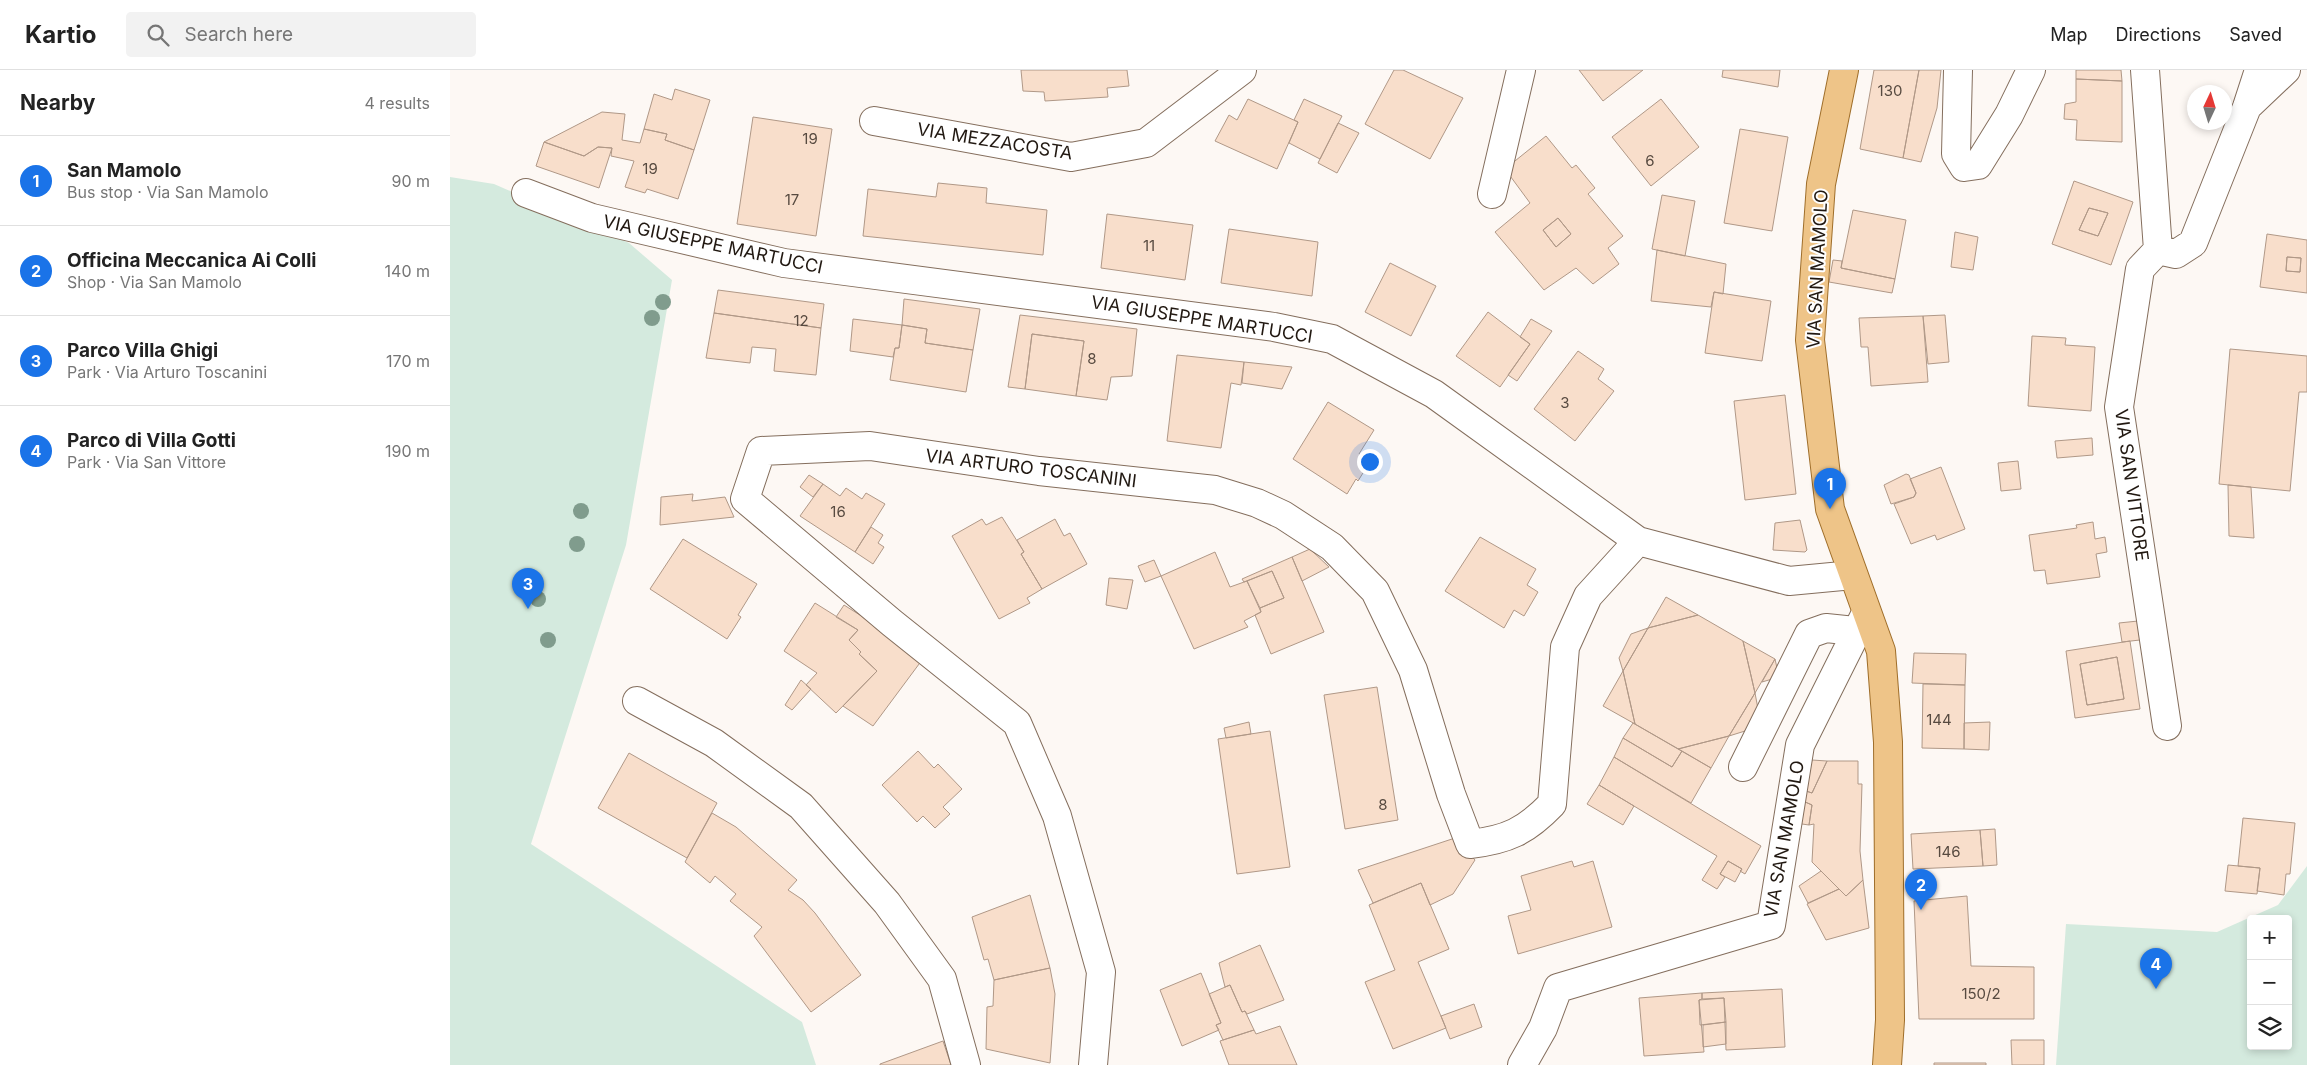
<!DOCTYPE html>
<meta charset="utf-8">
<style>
:root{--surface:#fff;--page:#f2f2f2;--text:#222;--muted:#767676;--line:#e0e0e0;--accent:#1a73e8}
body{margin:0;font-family:Inter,sans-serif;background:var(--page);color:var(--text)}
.controls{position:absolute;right:15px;bottom:15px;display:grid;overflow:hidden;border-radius:5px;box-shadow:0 2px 8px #0003}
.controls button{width:45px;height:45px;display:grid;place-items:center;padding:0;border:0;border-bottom:1px solid var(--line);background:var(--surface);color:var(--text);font:25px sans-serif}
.compass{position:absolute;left:1737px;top:15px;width:45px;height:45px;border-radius:50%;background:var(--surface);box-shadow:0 2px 8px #0003;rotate:4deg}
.you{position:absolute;left:919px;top:391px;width:18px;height:18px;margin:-12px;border:4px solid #fff;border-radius:50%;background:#1a73e8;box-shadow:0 0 0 8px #1a73e833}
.badge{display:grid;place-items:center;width:32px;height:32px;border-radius:50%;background:var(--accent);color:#fff;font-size:16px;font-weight:700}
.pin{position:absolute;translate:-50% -41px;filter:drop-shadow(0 1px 2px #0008)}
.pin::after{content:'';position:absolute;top:26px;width:18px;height:15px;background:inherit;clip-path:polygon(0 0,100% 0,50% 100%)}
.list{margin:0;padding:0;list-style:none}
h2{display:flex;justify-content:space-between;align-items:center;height:65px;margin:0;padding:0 20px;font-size:21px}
h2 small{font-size:16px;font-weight:400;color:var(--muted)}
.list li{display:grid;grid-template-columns:32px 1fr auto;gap:15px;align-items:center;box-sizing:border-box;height:90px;padding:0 20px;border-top:1px solid var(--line)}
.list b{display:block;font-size:19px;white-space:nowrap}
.list p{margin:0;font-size:16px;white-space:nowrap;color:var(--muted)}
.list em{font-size:16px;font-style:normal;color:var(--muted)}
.icon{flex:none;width:28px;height:28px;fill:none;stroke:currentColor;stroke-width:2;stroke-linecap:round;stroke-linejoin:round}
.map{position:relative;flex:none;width:1857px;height:995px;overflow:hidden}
header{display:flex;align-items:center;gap:30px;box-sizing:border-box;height:70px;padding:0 25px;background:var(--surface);border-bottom:1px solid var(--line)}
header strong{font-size:24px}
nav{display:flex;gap:28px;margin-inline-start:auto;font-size:18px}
.search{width:350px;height:45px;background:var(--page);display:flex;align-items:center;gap:12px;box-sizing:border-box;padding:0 18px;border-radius:5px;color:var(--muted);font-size:19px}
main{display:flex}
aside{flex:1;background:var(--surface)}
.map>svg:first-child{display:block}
.green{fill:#d4eade;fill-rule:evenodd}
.building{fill:#f8decb;stroke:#b09887;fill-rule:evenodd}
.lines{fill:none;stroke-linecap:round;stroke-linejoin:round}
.minor-casing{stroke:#846e5d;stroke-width:30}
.major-casing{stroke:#9f6e2a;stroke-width:30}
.minor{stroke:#fff;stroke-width:28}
.major{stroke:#eec488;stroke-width:28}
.tree{fill:#809c8d}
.labels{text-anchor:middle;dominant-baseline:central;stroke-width:4;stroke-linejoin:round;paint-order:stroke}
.number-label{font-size:15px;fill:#574a40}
.street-label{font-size:18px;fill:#211811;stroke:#fff}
</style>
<header>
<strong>Kartio</strong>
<div class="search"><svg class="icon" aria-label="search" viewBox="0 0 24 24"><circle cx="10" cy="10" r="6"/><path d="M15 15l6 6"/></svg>Search here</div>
<nav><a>Map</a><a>Directions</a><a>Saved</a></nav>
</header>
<main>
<aside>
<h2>Nearby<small>4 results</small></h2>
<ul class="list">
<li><span class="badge">1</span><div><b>San Mamolo</b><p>Bus stop · Via San Mamolo</p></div><em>90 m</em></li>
<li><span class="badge">2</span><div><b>Officina Meccanica Ai Colli</b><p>Shop · Via San Mamolo</p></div><em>140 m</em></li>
<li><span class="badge">3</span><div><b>Parco Villa Ghigi</b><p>Park · Via Arturo Toscanini</p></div><em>170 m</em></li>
<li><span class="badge">4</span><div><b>Parco di Villa Gotti</b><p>Park · Via San Vittore</p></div><em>190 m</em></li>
</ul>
</aside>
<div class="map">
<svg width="1857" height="995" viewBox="0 0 1857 995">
<rect width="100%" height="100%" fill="#fdf8f4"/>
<!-- green -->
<path class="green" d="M0,107L44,114L179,173L222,210L176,475L81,774L352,952L366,995H0Z
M1857,796V995H1606L1616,854L1767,862L1828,835ZM1801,849H1838V976H1801Z"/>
<!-- building -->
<path class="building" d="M571,0H677L679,16L657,18L658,27L595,31L594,22L573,21Z
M944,0H953L1013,28L980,89L915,54Z
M1129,0H1193L1153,31Z
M1273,0H1330L1328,17L1272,7Z
M1424,0H1469L1453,88L1410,79Z
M1469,0H1491L1487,38L1471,92L1453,88Z
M1626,0H1671L1672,11L1626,9Z
M1626,9L1672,11V72L1626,70L1627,50L1614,49L1615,34L1626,32Z
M225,19L260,30L244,80L215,70L217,64L194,59L204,24L222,30Z
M798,29L848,52L827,99L765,71L779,45L787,50Z
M854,29L892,46L870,89L839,73L848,52L844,50Z
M1211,29L1249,77L1201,116L1162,67Z
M152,42L175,44L172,70L190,73L194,59L217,64L215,70L244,80L228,129L197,119L195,123L175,117L184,91L161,86L162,78L148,77L134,86L94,72Z
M303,47L382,59L366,166L287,154Z
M888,53L909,63L887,103L868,93Z
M1290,59L1338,67L1322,161L1274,153Z
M1096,66L1122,98L1126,95L1145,118L1138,124L1173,166L1158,178L1169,194L1143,214L1126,198L1094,220L1045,162L1080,133L1055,99ZM1108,148L1121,164L1106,177L1093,160Z
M94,72L134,86L148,77L162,78L149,118L86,96Z
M1624,111L1683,132L1661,195L1602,174ZM1639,138L1658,143L1648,166L1629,160Z
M488,113L537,118L536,133L597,140L593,185L413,166L418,119L486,127Z
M1212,125L1245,131L1235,186L1202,179Z
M1639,138L1658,143L1648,166L1629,160Z
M1403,140L1456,150L1445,209L1391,198Z
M657,144L743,155L735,210L651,198Z
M1108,148L1121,164L1106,177L1093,160Z
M779,159L868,172L862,226L771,213Z
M1505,162L1528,167L1523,200L1501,197Z
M1817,164L1857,170V223L1810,217ZM1837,187L1851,188L1850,202L1836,201Z
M1207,180L1276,194L1273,224L1264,222L1261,237L1201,231Z
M1837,187L1851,188L1850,202L1836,201Z
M1383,190L1392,191L1391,198L1445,209L1442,223L1379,212Z
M940,193L986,216L961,266L915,242Z
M268,220L374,234L371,258L264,243Z
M1264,222L1321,231L1312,291L1255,283Z
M454,229L530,239L523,280L475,273L477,259L452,255Z
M1038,242L1080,274L1050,317L1006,286Z
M264,243L371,258L366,305L324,301L326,279L302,277L300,293L256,288Z
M570,245L687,259L682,306L661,307L657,330L626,326L634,271L582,264L575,319L558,317Z
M1495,245L1499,292L1478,294L1473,246Z
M1473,246L1478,312L1421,316L1418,277H1411L1409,248Z
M403,249L452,255L449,278H445L443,287L400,281Z
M1081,249L1102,261L1067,311L1058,305L1080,274L1070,267Z
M452,255L477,259L475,273L523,280L516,322L440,310L445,278H449Z
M582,264L634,271L626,326L575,319Z
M1582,266L1616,268L1615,275L1645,277L1641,341L1578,336Z
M1780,279L1857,286V322H1849L1840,421L1769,414Z
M1128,281L1154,299L1148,309L1164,321L1125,371L1084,339Z
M727,285L794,292L791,315L781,313L771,378L717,371Z
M794,292L842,297L832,319L792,313Z
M1335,325L1346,424L1295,430L1284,331Z
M878,332L924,360L909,384L921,390L908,411L906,409L897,424L843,389Z
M1642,368L1643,385L1607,388L1605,371Z
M1568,391L1571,419L1551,421L1548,393Z
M1491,397L1515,459L1487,470L1485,465L1461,474L1444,434L1464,427L1466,423L1460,409Z
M1456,404L1459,405L1466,423L1464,427L1441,434L1434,415Z
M359,405L373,414L363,427L350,417Z
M373,414L390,426L396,418L412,429L416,423L435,434L405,482L350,446Z
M1778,415L1801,417L1804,468L1779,466Z
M243,424L242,431L275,427L284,447L210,455L211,427Z
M552,447L574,482L571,484L592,519L577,528L580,533L549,549L502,466L532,449L536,455Z
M605,449L614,466L620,463L637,494L592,519L571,484L574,482L567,470Z
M1350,450L1357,480L1355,482L1323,480L1325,453Z
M1643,452L1645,469L1655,467L1657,482L1646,484L1650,507L1597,514L1595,500L1584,501L1579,465L1627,458L1626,455Z
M421,457L433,465L428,473L434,477L423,494L405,482Z
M1030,467L1086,499L1077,515L1088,522L1074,546L1064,540L1054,558L995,521Z
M233,469L307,514L288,545L291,547L277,569L200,519Z
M860,479L879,497L852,511L842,487Z
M765,482L780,517L797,511L811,542L794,551L798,557L744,579L711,506Z
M842,487L874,562L821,584L805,545L811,542L810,538L834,528L822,501L794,512L792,509Z
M704,490L711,506L695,512L688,496Z
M822,501L834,528L810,538L797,511Z
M659,508L683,510L677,539L656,535Z
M1216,527L1248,545L1198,558Z
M365,533L408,560L399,570L411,582L409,584L427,601L386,643L356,615L367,603L334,581Z
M394,535L475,586L423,656L393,636L427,601L409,584L411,582L399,570L408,560L386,547Z
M1248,545L1293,571L1305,623L1279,666L1228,679L1185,654L1173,601L1198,558Z
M1688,551L1690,570L1672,572L1669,553Z
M1198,558L1173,601L1169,588L1181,564Z
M1293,571L1325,589L1305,623Z
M1680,571L1690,639L1625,648L1616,581ZM1667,587L1674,629L1637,635L1630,594Z
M1464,583L1516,584L1515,615L1462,613Z
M1667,587L1674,629L1637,635L1630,594Z
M1325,589L1329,607L1312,612Z
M1173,601L1185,654L1153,636Z
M351,610L361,619L342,640L335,635Z
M1473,614L1515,615L1514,679L1472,678Z
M927,617L948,750L895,759L874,625Z
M1305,623L1308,639L1295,661L1279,666Z
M799,652L801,664L776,668L774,658Z
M1540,652L1539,680L1514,679V653Z
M1183,653L1232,681L1222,697L1173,668Z
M820,661L840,797L787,804L768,669Z
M1279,666L1261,698L1228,679Z
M1173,668L1222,697L1232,681L1261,698L1241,733L1164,687Z
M468,681L484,698L488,694L512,719L493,737L500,744L485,758L473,746L467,752L432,715Z
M179,683L267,733L237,788L148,738Z
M1164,687L1311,776L1295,804L1290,801L1292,799L1278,791L1270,804L1275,807L1267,819L1252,810L1267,786L1149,715Z
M1362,690L1377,691L1362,723L1356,721L1353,731L1362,735L1359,755L1345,753Z
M1377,691H1408V714H1412L1410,781L1413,810L1396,826L1362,792L1364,754L1359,755L1362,735L1353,731L1356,721L1362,723Z
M1149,715L1184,736L1173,755L1137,734Z
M262,743L286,757L347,810L338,820L353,830L365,843L411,905L361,942L304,866L312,857L280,831L286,824L265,806L260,813L235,792Z
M1793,748L1845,753L1840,804H1836L1834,825L1807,821L1810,798L1788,796Z
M1545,759L1547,795L1533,796L1530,760Z
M1530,760L1533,796L1463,799L1461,764Z
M1005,768L1025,790L1003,824L980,835L971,813L923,833L908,800Z
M1122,791L1124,797L1143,791L1162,857L1068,884L1058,846L1081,840L1071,806Z
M1278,791L1292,799L1285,812L1270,804Z
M1778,795L1810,798L1807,824L1775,821Z
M1371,801L1389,819L1358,833L1349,816Z
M1413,810L1419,858L1376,870L1357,834L1389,819L1396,826Z
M971,813L999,879L968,892L996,958L943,979L915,912L945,900L919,835Z
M580,825L600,898L544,910L538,889L534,890L522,847Z
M1517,826L1521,896L1584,897V949H1469L1464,831Z
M810,875L834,930L797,944L795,941L792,942L780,915L775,917L769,893Z
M600,898L605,924L600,993L536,979L537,937L543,936L544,910Z
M751,903L771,953L766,955L769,960L732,976L710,920Z
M780,915L792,942L795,941L804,960L773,970L766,955L771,953L759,924Z
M1332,919L1335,977L1276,980L1274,928L1252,929V923Z
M1252,923V929L1249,930L1254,982L1194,986L1189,928Z
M1274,928L1276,952L1250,955L1249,930Z
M1024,934L1032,957L1000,969L991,946Z
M1276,952V974L1253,977V955Z
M830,956L847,995H779L770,971L804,960L806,964Z
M1561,970H1594V995H1562Z
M493,971L501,995H430V994Z
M1484,993H1536V995H1484Z"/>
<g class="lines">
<defs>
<path id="minor" d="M1508,0L1506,84L1514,97L1528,95L1559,45L1581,0
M1695,0L1708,180L1726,184L1743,173L1797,37L1809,0
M1800,34L1836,0
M424,51L621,87L696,73L792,0
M76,123L142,148L334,193L824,257L882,269L984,324L1188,471L1339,511L1403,505
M1042,124L1071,0
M1708,180L1690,199L1669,337L1717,656
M187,631L264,673L351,736L437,833L492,909L516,995
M1293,697L1359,564L1376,558L1405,561
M643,995L651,902L607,746L567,653L442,553L295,429L311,381L420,376L589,401L765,420L807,433L833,445L882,477L925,521L963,600L1001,724L1020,774C1057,770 1076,761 1102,734L1115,577L1138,526L1188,471
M1072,995L1093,958L1108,918L1321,855L1350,675L1416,543"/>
<path id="major" d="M1394,0L1371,114L1360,270L1380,439L1431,581L1438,672L1440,950L1437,995"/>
</defs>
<!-- minor casing -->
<use href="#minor" class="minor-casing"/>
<!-- major casing -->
<use href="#major" class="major-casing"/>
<!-- minor -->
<use href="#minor" class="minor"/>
<!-- major -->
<use href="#major" class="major"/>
</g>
<!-- trees -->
<g class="tree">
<circle cx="213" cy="232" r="8"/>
<circle cx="202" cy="248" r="8"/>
<circle cx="131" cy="441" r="8"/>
<circle cx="127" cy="474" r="8"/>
<circle cx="88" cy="529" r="8"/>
<circle cx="98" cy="570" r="8"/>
</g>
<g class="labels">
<!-- number labels -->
<g class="number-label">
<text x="1440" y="20">130</text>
<text x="360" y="68">19</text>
<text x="1200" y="90">6</text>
<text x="200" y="98">19</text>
<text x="342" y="129">17</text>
<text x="699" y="175">11</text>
<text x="351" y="250">12</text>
<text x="642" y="288">8</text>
<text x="1115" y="332">3</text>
<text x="388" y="441">16</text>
<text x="1489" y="649">144</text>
<text x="933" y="734">8</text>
<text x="1498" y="781">146</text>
<text x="1531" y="923">150/2</text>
</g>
<!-- street labels -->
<g class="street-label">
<text transform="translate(545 71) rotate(9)">VIA MEZZACOSTA</text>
<text transform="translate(263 174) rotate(12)">VIA GIUSEPPE MARTUCCI</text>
<text transform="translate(1367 199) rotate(-87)">VIA SAN MAMOLO</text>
<text transform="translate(752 249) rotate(9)">VIA GIUSEPPE MARTUCCI</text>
<text transform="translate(581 398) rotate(7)">VIA ARTURO TOSCANINI</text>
<text transform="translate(1682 415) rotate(82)">VIA SAN VITTORE</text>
<text transform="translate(1334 769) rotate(-80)">VIA SAN MAMOLO</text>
</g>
</g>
</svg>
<div class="controls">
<button>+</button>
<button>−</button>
<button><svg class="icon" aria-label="layers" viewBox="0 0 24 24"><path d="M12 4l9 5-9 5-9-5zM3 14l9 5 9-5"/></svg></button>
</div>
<svg class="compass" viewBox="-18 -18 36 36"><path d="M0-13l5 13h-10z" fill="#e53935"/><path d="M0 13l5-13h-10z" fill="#767676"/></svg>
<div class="you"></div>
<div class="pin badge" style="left:1380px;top:439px">1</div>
<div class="pin badge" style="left:1471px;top:840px">2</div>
<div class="pin badge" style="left:78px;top:539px">3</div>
<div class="pin badge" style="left:1706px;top:919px">4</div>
</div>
</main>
